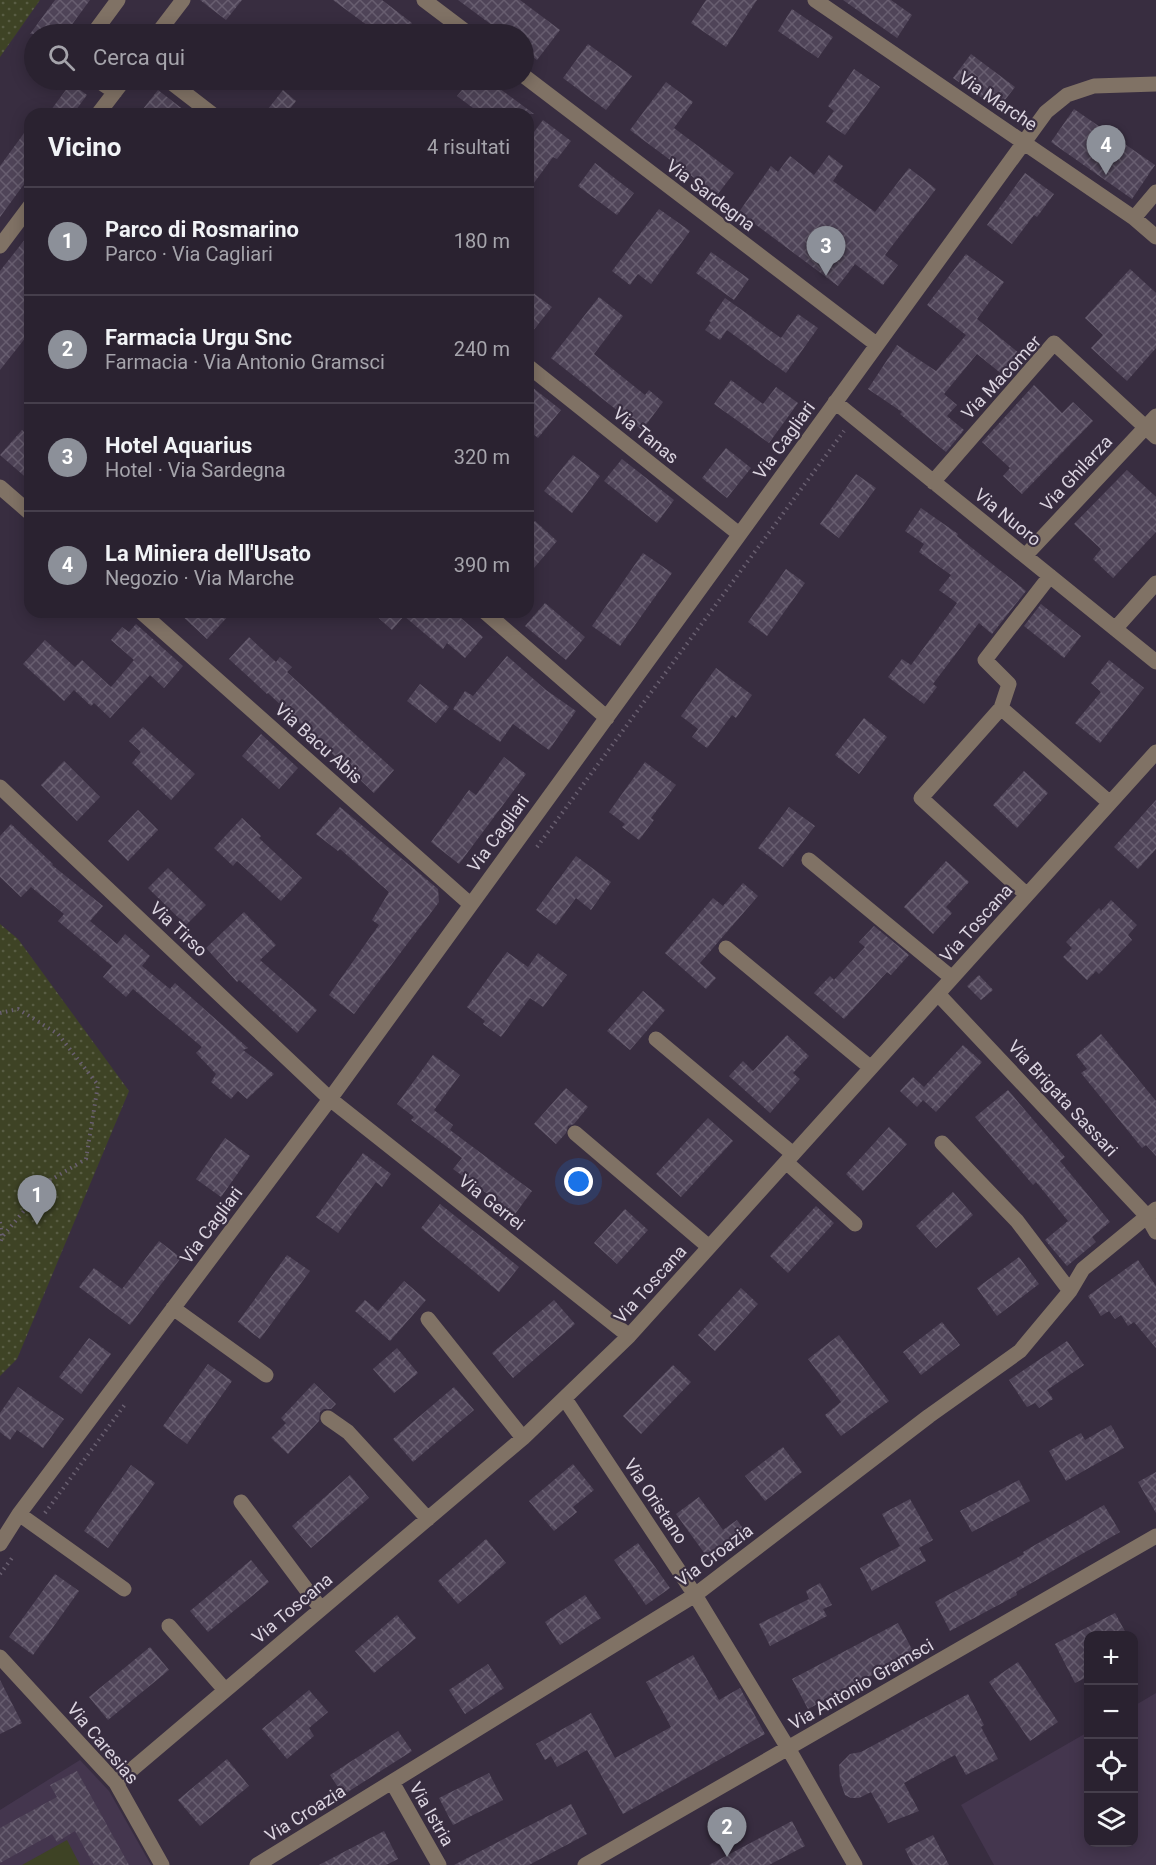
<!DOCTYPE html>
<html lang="it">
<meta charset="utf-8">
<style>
:root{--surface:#2a2230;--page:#362f3c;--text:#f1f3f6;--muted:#a5a4ab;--line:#463f4c;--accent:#8c9099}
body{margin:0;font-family:Roboto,sans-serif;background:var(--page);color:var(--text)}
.controls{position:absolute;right:18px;bottom:18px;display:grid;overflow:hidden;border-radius:12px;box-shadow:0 3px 15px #0003}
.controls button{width:54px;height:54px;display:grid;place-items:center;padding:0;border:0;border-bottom:2px solid var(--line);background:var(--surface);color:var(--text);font:30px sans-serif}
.you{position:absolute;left:579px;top:1182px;width:21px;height:21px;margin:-15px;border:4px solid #fff;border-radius:50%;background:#1a73e8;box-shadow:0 0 0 9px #1a73e833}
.badge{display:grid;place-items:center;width:39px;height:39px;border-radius:50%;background:var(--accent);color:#fff;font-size:20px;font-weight:700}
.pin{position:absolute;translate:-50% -50px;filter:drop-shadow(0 2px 3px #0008)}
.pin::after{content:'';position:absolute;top:32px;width:21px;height:18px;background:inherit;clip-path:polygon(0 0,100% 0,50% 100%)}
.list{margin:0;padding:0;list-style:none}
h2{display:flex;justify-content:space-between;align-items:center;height:78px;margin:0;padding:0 24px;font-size:26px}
h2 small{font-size:20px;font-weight:400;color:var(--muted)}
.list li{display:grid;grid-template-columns:39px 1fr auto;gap:18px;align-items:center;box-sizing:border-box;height:108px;padding:0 24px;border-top:2px solid var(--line)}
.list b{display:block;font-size:22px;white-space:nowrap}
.list p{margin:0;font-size:20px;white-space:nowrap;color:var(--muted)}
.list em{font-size:20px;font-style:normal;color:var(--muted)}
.icon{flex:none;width:33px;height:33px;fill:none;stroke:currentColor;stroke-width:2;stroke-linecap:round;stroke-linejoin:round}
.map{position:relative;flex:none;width:1156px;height:1865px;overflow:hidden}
.search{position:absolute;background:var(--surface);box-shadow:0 3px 15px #0003;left:24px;top:24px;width:510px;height:66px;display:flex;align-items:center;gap:15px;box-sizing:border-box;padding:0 21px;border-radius:33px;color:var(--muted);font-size:22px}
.panel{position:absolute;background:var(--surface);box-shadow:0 3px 15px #0003;left:24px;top:108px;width:510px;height:510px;border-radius:18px}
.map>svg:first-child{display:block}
.built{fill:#44364e}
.grass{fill:#3e4325}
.park{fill:url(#park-dots)}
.building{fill:url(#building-cross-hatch)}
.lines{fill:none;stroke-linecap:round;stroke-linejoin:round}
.path{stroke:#695f70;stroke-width:4;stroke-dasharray:1.5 4.5;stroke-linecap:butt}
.minor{stroke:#807265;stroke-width:15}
.labels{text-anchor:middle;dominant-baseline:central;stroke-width:4.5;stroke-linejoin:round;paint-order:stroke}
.street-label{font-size:18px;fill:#dbd4e0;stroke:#382d40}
</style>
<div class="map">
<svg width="1156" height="1865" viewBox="0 0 1156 1865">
<defs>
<pattern id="park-dots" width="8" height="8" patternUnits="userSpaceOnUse" patternTransform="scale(1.5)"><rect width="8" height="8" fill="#3e4325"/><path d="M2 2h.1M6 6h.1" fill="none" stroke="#595d44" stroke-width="1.8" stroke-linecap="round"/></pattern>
<pattern id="building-cross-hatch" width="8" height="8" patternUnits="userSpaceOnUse" patternTransform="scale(1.5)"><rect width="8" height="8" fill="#4f4458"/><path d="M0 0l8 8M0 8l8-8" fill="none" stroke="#685e70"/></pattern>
</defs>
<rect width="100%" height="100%" fill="#382d40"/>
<!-- built -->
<path class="built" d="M1156,1693V1865H994L961,1805L1088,1732V1842H1134V1706Z
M80,1760L109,1791L151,1865H0V1810Z"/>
<!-- grass -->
<path class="grass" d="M67,1840L80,1865H22Z"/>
<!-- park -->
<path class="park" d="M0,0H40L0,57Z
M0,924L18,939L129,1091L17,1359L0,1376Z"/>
<!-- building -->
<path class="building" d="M55,0H90L65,34H30Z
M200,0H242L226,20Z
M333,0H382L412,23L403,34H379Z
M458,0H520L560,30L537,60L524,50V34H504Z
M706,0H757L726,47L691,23Z
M843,0H891L912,15L897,38Z
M792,9L833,37L818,58L778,31Z
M588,44L632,76L606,110L563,78Z
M971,54L1015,87L998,109L953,78Z
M854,69L880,87L845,135L826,122L834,111L828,106Z
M470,80H488L534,114H481L457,96Z
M666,82L693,102L674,128L734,173L717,195L630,130Z
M71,83L87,95L73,114H48Z
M158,90L189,114H139Z
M283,90L296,101L286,114H264Z
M1074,109L1155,165L1132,199L1051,142Z
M543,120L571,141L557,159L553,157L528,191V140Z
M30,125V176L0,217V166Z
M829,155L843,166L833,181L875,212L909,168L936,189L885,255L898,265L883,285L855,264L838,286L739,212L771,166L778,172L790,156L814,175Z
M595,163L634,193L617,215L578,186Z
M1025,173L1054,194L1037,217L1034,215L1012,244L987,225Z
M659,209L690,231L651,284L638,274L630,285L612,271Z
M30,233V332L0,370V271Z
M711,252L749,279L734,300L696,273Z
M966,254L1004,282L977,319L1025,358L1008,379L977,354L944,394L957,405L947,416L964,430L946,452L900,414L902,412L868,389L897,345L936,371L966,335L927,305Z
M1130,269L1156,293V348L1127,381L1091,348L1103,335L1085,318Z
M528,289L552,307L528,337Z
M599,297L623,316L594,354L645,395L649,390L663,402L642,430L551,358Z
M725,298L781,338L798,314L818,328L786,373L727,330L720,340L705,330L711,322L709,321Z
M731,380L763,404L776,387L798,403L769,443L714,404Z
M528,384L561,410L538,438L528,430Z
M1034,385L1062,413L1073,402L1093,421L1022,494L1003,476L1010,468L982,442Z
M22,430L30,438V481L0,455Z
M726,448L751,468L727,498L702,478Z
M573,455L600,476L572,513L544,491Z
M622,459L674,500L657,523L604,481Z
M1127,470L1156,497V532L1113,578L1093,559L1101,549L1074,524Z
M856,474L876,488L839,538L820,524Z
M921,508L958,534L957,536L1026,591L992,634L979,623L933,684L937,687L924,704L888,677L902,659L911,665L957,603L939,590L951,575L919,552L924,544L905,531Z
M535,521L557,541L528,575V529Z
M643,553L672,573L620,646L592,626Z
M786,569L805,583L767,636L748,622Z
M545,603L585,637L566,660L525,626Z
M1041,604L1081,636L1064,658L1024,626Z
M178,612H232L207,639Z
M372,612H454L483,637L465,658L447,643L443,649L404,616L392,630Z
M136,624L183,666L164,688L150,675L110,718L94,703L91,706L74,690L64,701L23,664L45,640L75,667L82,660L111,687L134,660L111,640L122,627L129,632Z
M249,637L276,662L280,657L292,667L287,672L394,770L374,793L268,693L267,694L229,659Z
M507,656L546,690L576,711L549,750L513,724L500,742L453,709L465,691L473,696Z
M1109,660L1144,688L1100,743L1075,723L1101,692L1091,683Z
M716,668L752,695L736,718L732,715L707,748L692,737L698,729L681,716Z
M420,684L449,707L436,723L407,701Z
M864,718L887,737L859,774L835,755Z
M143,727L195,774L171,800L132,763L141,752L129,741Z
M261,734L298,768L279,789L242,756Z
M504,757L526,774L459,864L431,842L469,790L476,795Z
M64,761L100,797L77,821L41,785Z
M645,762L676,785L651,818L654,820L639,840L622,827L625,824L609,812Z
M1024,771L1048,793L1017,828L993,805Z
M1156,800V849L1138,869L1114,847Z
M340,807L438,889L439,902L354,1014L329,995L379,925L372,920L389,892L340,849L338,851L316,834Z
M789,807L815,826L783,867L758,848Z
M138,810L158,830L128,861L108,841Z
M242,818L261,836L259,838L302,878L281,901L237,861L233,866L214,848Z
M11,824L53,864L52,865L103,906L90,921L117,944L125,934L150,956L142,966L170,989L175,983L248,1048L243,1050L274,1074L247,1099L238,1091L231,1099L211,1082L216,1074L196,1053L202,1047L133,989L126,997L103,977L112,966L58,921L64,914L31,887L21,897L0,877V836Z
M576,856L611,882L591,910L576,898L556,925L536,910Z
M946,861L969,882L946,907L952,913L933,934L904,907Z
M168,868L206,905L186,925L148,888Z
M743,883L758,896L700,963L716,978L706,989L665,953L713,898L723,906Z
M1111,900L1137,925L1128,935L1132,940L1099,974L1096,971L1087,980L1063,957L1072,948L1066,942L1099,908L1101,911Z
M244,912L276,945L260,960L317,1010L297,1033L239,980L237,982L206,948Z
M874,926L909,955L891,975L887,972L844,1019L814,993L830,976L834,980L865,947L859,942Z
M507,952L528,967L538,953L567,975L543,1007L530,998L501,1037L483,1024L485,1021L467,1007Z
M979,975L993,990L981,1000L967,986Z
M643,991L665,1010L630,1050L607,1031Z
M1101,1034L1156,1101V1156L1146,1145L1142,1148L1081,1073L1087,1069L1076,1055Z
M787,1035L809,1056L793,1073L800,1079L770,1113L729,1076L743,1061L753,1071Z
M963,1045L982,1062L936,1112L923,1100L917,1107L900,1091L913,1077L924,1087Z
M433,1055L460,1075L434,1110L453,1125L450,1130L532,1191L515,1214L453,1169L462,1158L411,1120L414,1117L397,1104Z
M566,1088L588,1107L574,1124L568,1126L566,1133L556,1144L534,1124Z
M1008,1090L1065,1157L1060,1161L1110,1222L1092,1237L1096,1242L1067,1266L1045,1240L1068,1221L1036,1182L1033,1185L975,1117Z
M708,1118L733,1141L681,1197L656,1174Z
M889,1127L907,1144L863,1191L846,1174Z
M225,1138L250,1156L221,1197L196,1179Z
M363,1153L391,1174L382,1187L376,1182L338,1233L316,1217Z
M953,1192L973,1215L936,1248L916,1226Z
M440,1204L519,1267L499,1292L421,1228Z
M816,1206L834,1223L788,1273L770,1256Z
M625,1209L648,1230L617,1264L594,1243Z
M159,1241L181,1258L130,1325L79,1287L94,1268L122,1289Z
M287,1255L310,1271L260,1339L238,1322Z
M1019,1257L1039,1284L997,1316L977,1288Z
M1138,1260L1156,1286V1348L1134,1322L1128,1326L1121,1315L1115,1319L1109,1311L1101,1316L1088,1296Z
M404,1281L426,1300L390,1341L355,1311L365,1300L378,1311Z
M741,1288L758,1304L715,1351L698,1335Z
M554,1300L575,1324L513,1378L492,1353Z
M942,1322L960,1345L921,1375L903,1352Z
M839,1335L889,1401L841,1436L825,1415L841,1402L808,1359Z
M89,1338L111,1354L81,1394L59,1377Z
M1067,1341L1084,1365L1047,1390L1053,1399L1039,1408L1035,1403L1027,1407L1009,1380Z
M397,1348L418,1373L394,1393L373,1369Z
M208,1364L232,1381L187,1444L163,1426Z
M673,1365L691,1382L641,1434L623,1416Z
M314,1383L336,1404L331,1409H324L320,1412L319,1421L288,1454L271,1438L286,1423L281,1418Z
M18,1387L64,1419L43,1448L17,1430L10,1440L0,1432V1413Z
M454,1387L474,1410L413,1462L393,1439Z
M1111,1425L1124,1448L1066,1481L1049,1451L1081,1433L1085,1440Z
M783,1447L802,1472L765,1501L745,1476Z
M573,1464L594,1490L573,1507L577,1512L554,1531L529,1501Z
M131,1465L155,1483L108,1548L84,1531Z
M1156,1472V1513L1138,1482Z
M350,1475L369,1498L311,1548L292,1526Z
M1019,1480L1030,1501L972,1532L960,1511Z
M699,1497L723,1530L737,1520L747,1534L710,1561L676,1514Z
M910,1499L933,1540L919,1548L926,1561L872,1591L860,1568L900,1546L882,1514Z
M1104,1505L1120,1532L1016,1592L1017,1595L950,1631L935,1602L1024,1554L1023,1552Z
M486,1539L506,1563L458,1604L438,1581Z
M638,1543L670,1588L646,1605L614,1560Z
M251,1560L269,1582L208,1632L190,1611Z
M55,1574L79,1591L33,1655L9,1637Z
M820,1583L832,1605L823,1609L827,1616L770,1646L759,1624L809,1599L806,1591Z
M585,1595L601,1618L560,1645L545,1622Z
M1115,1613L1127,1635H1089V1676L1075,1683L1055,1644Z
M397,1615L416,1638L374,1673L355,1651Z
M898,1623L914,1653L808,1709L792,1679Z
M150,1647L169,1670L108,1720L89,1697Z
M693,1655L719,1700L740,1688L765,1734L623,1814L587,1750L557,1767L551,1756L545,1760L536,1744L591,1713L615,1758L671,1727L646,1682Z
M1018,1662L1058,1722L1030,1741L989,1682Z
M488,1664L504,1688L465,1714L449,1690Z
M0,1680L22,1723L0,1734Z
M309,1690L328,1712L309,1728L314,1736L287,1759L262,1729Z
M968,1694L984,1725L981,1727L998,1759L966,1775L955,1755L904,1783L919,1811L888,1823L871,1792L859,1798H851L845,1795L840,1781L839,1765L850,1754L861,1752Z
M398,1731L412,1751L343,1795L330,1775Z
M227,1759L249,1786L200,1826L178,1800Z
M77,1771L129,1865H94L75,1831L57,1842L52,1834L0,1863V1828L57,1797L50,1785Z
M489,1773L503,1800L453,1825L439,1798Z
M571,1804L587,1834L529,1865H454Z
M792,1821L805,1846L769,1865H709Z
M384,1831L398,1859L386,1865H319Z
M933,1835L949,1865H913L905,1849Z"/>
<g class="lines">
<!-- path -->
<path class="path" d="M537,847L844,431
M0,1013L18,1009L58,1034L98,1085L86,1159L49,1181L2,1237L0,1243
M0,1222L2,1236
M45,1513L126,1403
M0,1574L12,1558"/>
<!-- minor -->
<path class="minor" d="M424,0L469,34
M815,0L1134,218L1156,237
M93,34L118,0
M157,34L183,0
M524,76L876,344
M97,80L115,92
M168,80L212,114
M98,114L124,80
M1134,218L1156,192
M0,246L30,206
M528,366L739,534
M835,402L1156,662
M933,482L1054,343L1156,437
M0,487L30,513
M1025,556L1156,416
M141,612L470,904
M485,612L607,718
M1115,629L1156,583
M1001,708L1009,684L985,660L1050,576
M0,787L330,1099L629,1336
M809,860L952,978
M1027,895L921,798L1001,708L1110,803
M726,948L871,1068
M938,994L1147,1216L1156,1232
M656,1039L793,1154
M575,1133L709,1247
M942,1143L1017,1221L1070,1291
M786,1162L855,1224
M173,1308L266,1375
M428,1319L523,1438
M565,1399L695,1595L788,1748L855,1865
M328,1418L348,1432L428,1519
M241,1502L321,1609
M19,1514L124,1589
M0,1544L19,1514L330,1099L1046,112L1067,95L1094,86L1156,84
M169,1626L225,1690
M0,1657L116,1783L162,1865
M392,1782L439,1865
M116,1783L523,1438L629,1336L1156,752
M257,1865L695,1595L929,1416L1020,1351L1070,1291L1083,1269L1156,1209
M585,1865L1156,1536"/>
</g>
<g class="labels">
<!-- street labels -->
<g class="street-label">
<text transform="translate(998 101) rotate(34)">Via Marche</text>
<text transform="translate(711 195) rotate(37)">Via Sardegna</text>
<text transform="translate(1001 377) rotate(-47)">Via Macomer</text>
<text transform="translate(646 435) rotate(39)">Via Tanas</text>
<text transform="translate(784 440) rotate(-54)">Via Cagliari</text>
<text transform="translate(1076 473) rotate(-47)">Via Ghilarza</text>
<text transform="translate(1008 517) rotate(39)">Via Nuoro</text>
<text transform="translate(319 743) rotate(42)">Via Bacu Abis</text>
<text transform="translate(498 833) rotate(-54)">Via Cagliari</text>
<text transform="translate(976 923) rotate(-48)">Via Toscana</text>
<text transform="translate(179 929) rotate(43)">Via Tirso</text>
<text transform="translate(1063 1098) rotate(47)">Via Brigata Sassari</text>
<text transform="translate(492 1202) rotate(38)">Via Gerrei</text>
<text transform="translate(211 1225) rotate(-53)">Via Cagliari</text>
<text transform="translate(650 1284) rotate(-48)">Via Toscana</text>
<text transform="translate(656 1501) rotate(56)">Via Oristano</text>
<text transform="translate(714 1555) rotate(-37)">Via Croazia</text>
<text transform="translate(292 1608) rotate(-40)">Via Toscana</text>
<text transform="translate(861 1684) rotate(-30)">Via Antonio Gramsci</text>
<text transform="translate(103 1743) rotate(50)">Via Caresias</text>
<text transform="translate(305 1813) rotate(-32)">Via Croazia</text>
<text transform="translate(432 1814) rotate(60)">Via Istria</text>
</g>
</g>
</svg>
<div class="controls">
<button>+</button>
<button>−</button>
<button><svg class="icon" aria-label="locate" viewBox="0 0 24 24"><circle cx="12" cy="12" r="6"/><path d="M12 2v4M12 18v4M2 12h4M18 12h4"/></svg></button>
<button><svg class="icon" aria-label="layers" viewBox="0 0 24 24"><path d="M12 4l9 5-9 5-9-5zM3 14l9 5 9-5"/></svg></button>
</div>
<div class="you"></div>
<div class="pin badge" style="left:37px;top:1225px">1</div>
<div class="pin badge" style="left:727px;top:1857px">2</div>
<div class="pin badge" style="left:826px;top:276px">3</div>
<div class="pin badge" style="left:1106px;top:175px">4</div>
<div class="search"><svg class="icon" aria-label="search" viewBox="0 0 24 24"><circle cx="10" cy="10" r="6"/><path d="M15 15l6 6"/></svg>Cerca qui</div>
<section class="panel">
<h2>Vicino<small>4 risultati</small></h2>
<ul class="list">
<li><span class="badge">1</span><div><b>Parco di Rosmarino</b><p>Parco · Via Cagliari</p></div><em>180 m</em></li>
<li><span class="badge">2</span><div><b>Farmacia Urgu Snc</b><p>Farmacia · Via Antonio Gramsci</p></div><em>240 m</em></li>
<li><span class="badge">3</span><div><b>Hotel Aquarius</b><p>Hotel · Via Sardegna</p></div><em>320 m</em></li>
<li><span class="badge">4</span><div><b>La Miniera dell'Usato</b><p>Negozio · Via Marche</p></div><em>390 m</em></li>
</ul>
</section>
</div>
